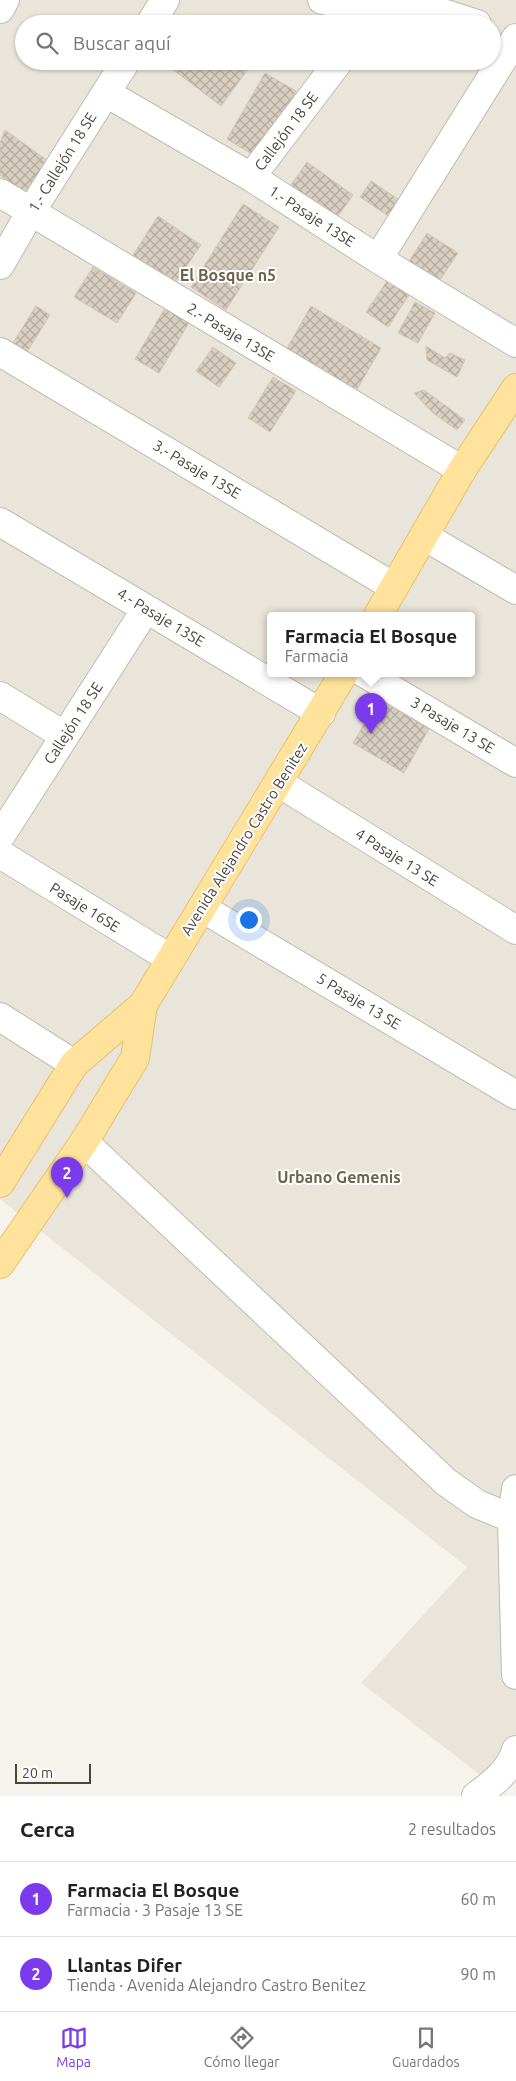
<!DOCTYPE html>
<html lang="es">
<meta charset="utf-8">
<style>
:root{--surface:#fff;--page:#f6f6f6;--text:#222;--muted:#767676;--line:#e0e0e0;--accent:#7c3aed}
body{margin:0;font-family:Ubuntu,sans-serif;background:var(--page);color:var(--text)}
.scale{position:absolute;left:15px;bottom:12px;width:76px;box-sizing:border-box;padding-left:5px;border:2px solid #4b4439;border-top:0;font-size:14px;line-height:18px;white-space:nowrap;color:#4b4439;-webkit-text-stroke:4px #fff;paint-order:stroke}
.you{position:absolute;left:248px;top:919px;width:18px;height:18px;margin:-12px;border:4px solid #fff;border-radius:50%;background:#1a73e8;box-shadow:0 0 0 8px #1a73e833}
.badge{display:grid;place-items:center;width:32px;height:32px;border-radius:50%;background:var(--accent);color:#fff;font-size:16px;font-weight:700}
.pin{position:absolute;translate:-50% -41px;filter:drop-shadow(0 1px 2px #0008)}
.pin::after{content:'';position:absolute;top:26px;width:18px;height:15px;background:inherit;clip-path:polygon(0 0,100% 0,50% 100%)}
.popup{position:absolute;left:267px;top:612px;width:208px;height:65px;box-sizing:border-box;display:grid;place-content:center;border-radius:5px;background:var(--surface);filter:drop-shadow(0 1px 4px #0005);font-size:16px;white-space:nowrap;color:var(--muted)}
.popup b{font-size:19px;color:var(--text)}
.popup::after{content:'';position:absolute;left:50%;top:100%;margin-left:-10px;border:10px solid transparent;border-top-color:var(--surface)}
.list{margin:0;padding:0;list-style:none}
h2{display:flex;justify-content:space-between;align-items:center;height:65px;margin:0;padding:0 20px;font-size:21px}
h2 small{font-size:16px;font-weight:400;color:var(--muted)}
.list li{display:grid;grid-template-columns:32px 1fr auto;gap:15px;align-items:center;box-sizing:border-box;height:75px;padding:0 20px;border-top:1px solid var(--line)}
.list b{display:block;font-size:19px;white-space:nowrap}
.list p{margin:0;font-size:16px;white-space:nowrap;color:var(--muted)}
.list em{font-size:16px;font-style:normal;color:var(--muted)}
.icon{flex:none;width:28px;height:28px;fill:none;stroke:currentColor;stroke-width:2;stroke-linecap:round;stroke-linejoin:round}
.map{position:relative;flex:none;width:516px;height:1796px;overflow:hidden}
.search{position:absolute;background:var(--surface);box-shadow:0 1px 4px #0004;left:15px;right:15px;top:15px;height:55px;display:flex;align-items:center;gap:12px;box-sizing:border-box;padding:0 18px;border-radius:28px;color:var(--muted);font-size:19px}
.sheet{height:215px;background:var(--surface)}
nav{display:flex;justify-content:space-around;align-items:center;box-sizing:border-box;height:70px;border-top:1px solid var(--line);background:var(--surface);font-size:14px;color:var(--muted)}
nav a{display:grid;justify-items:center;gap:2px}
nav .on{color:var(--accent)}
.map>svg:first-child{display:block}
.residential{fill:#eae5da;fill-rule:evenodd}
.building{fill:url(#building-cross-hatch);stroke:#d3c7b4}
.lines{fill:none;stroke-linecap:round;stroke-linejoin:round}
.minor-casing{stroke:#c2bbae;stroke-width:30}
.major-casing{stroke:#e6c16a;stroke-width:30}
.minor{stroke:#fff;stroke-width:28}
.major{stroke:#ffe39c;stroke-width:28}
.labels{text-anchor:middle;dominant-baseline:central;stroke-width:4;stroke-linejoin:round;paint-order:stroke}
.street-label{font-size:15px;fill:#4b4439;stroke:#fff}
.neighbourhood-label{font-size:16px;font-weight:bold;fill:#6e6250;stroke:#fff}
</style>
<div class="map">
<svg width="516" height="1796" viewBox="0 0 516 1796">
<defs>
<pattern id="building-cross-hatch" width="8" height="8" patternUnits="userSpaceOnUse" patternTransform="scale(1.25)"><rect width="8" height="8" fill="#d8cfc1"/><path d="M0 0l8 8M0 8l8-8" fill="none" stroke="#b1aa9e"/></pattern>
</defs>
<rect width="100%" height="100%" fill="#f6f3ec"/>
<!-- residential -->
<path class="residential" d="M0,0H516V1756L488,1781L361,1683L467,1567L0,1199ZM24,24H492V61H24ZM271,615H471V673H271Z"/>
<!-- building -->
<path class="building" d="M178,61H254L221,106L172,69Z
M265,73L296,91L257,157L227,139Z
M5,130L51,163L32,199L0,175V143Z
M307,162L353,195L334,222L288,189Z
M371,181L410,207L399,223L360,197Z
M243,204L279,227L226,310L191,287Z
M158,216L201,245L175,283L133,255Z
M427,233L458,253L438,283L408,263Z
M93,267L136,293L117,323L74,297Z
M387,281L409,295L388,327L366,312Z
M415,302L435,313L418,343L398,333Z
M36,306L50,315L25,355L11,346Z
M311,306L381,348L356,391L286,350Z
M165,308L189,323L159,373L135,359Z
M426,346L445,358L450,353L465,360L457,377L427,360Z
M213,347L236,363L219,387L196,371Z
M273,377L296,391L270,432L248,418Z
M424,390L465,420L457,430L433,413L414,393Z
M380,697L430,727L404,773L353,743Z"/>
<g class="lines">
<defs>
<path id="minor" d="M322,0L378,10L446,14L477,24
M0,9L5,0
M150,24L165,0
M106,93L251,177L378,259L516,343
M251,177L339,61
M0,193L462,470
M378,259L516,38
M0,265L30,213L126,61
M0,352L394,587
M0,522L321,713
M424,536L516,590
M364,673L516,763
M0,696L65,736
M279,783L516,930
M0,837L146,609
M0,854L171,959
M202,908L516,1095
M0,1017L74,1064
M84,1142L446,1482L477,1504L516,1520
M516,1489L512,1519L516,1675
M476,1796C492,1784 510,1771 516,1750"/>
<path id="major" d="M378,615L462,470L516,388
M0,1183L74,1064L143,1005L344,673
M0,1264L84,1142L135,1058L143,1005"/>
</defs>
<!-- minor casing -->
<use href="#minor" class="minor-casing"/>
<!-- major casing -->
<use href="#major" class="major-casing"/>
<!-- minor -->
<use href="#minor" class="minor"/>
<!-- major -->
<use href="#major" class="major"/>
</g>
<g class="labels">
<!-- street labels -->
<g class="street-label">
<text transform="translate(286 131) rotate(-53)">Callejón 18 SE</text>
<text transform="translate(62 162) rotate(-58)">1.- Callejón 18 SE</text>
<text transform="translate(312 216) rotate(33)">1.- Pasaje 13SE</text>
<text transform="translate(231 332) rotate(31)">2.- Pasaje 13SE</text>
<text transform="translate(197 469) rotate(31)">3.- Pasaje 13SE</text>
<text transform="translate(161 617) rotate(31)">4.- Pasaje 13SE</text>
<text transform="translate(73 723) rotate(-57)">Callejón 18 SE</text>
<text transform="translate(453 725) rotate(31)">3 Pasaje 13 SE</text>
<text transform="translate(244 839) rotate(-58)">Avenida Alejandro Castro Benitez</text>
<text transform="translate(397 857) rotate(32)">4 Pasaje 13 SE</text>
<text transform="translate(85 907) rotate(32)">Pasaje 16SE</text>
<text transform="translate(359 1001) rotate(31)">5 Pasaje 13 SE</text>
</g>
<!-- neighbourhood labels -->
<g class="neighbourhood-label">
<text x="228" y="275">El Bosque n5</text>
<text x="339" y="1177">Urbano Gemenis</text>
</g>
</g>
</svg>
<div class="scale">20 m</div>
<div class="you"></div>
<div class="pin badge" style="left:371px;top:734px">1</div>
<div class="popup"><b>Farmacia El Bosque</b>Farmacia</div>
<div class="pin badge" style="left:67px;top:1198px">2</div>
<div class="search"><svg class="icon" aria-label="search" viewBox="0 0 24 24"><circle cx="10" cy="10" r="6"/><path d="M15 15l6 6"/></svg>Buscar aquí</div>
</div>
<section class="sheet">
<h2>Cerca<small>2 resultados</small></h2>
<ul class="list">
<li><span class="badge">1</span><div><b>Farmacia El Bosque</b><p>Farmacia · 3 Pasaje 13 SE</p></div><em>60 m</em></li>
<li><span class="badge">2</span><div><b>Llantas Difer</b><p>Tienda · Avenida Alejandro Castro Benitez</p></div><em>90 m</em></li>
</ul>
</section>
<nav>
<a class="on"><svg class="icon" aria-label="map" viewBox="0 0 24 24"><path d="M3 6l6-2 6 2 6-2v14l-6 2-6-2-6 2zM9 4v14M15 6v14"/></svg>Mapa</a>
<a><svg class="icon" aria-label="directions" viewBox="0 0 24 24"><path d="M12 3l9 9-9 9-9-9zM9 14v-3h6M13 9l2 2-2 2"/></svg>Cómo llegar</a>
<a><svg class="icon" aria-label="saved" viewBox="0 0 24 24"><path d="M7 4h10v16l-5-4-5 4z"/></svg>Guardados</a>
</nav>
